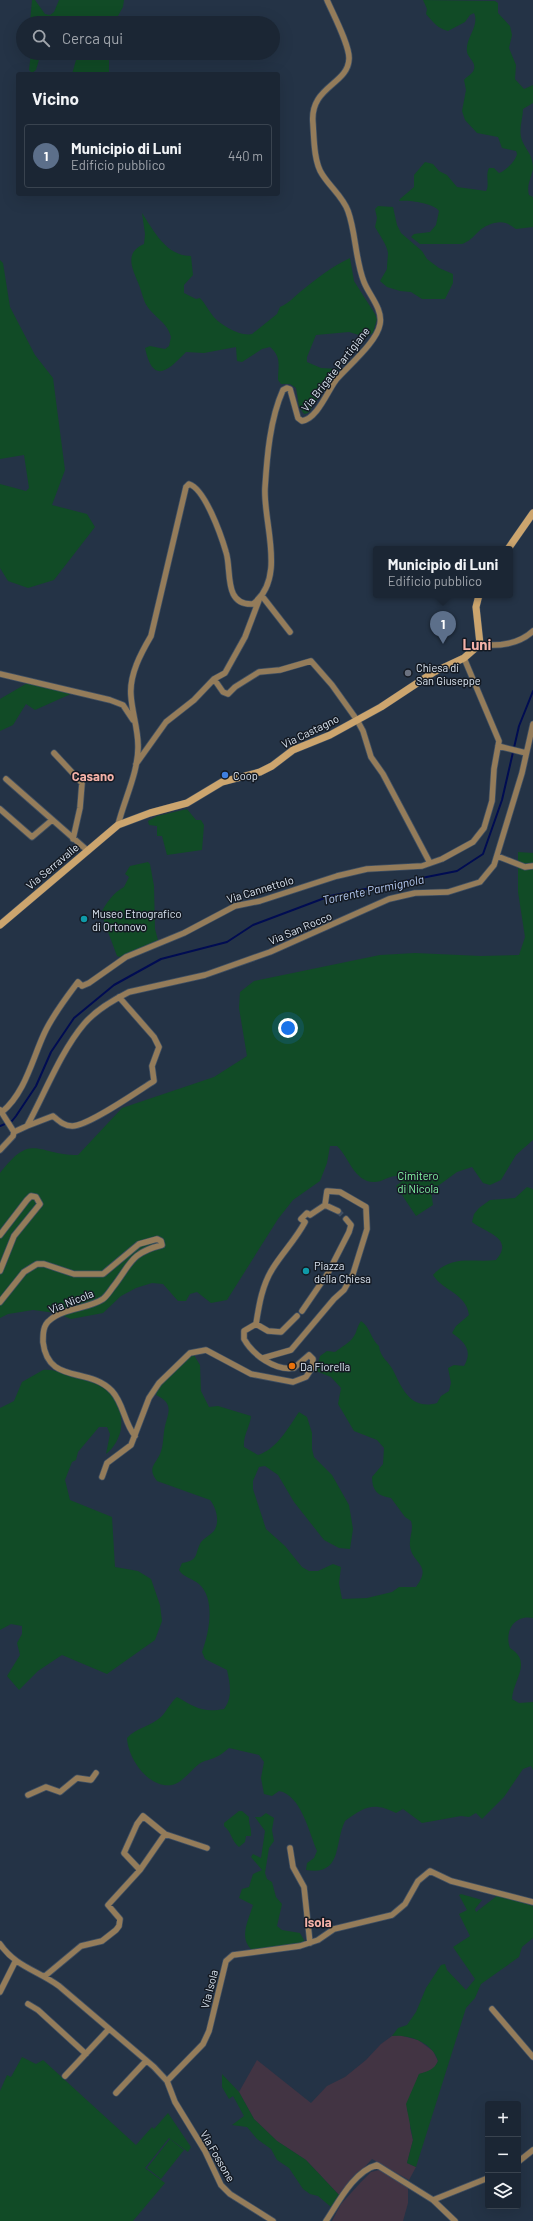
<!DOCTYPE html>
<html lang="it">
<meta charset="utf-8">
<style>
:root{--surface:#1b2634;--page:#242e3c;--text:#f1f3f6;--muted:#a0a5ac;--line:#39434f;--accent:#1a73e8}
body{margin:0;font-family:Barlow,sans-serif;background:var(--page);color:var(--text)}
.controls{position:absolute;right:12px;bottom:12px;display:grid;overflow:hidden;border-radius:4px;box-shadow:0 4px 16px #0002}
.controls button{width:36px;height:36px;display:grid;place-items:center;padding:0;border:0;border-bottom:1px solid var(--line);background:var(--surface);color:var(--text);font:20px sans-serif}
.you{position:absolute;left:288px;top:1028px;width:14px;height:14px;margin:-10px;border:3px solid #fff;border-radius:50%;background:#1a73e8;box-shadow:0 0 0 6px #1a73e833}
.badge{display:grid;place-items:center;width:26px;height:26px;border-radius:50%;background:var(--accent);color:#fff;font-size:13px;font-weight:700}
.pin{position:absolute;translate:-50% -33px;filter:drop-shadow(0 1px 2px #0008)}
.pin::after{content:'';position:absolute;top:21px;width:14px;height:12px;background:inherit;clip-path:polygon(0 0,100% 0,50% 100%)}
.popup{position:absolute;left:373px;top:546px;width:140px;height:52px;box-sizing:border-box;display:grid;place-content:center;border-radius:4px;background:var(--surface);filter:drop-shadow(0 1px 3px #0005);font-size:13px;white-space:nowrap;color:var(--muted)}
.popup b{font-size:15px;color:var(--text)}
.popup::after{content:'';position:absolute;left:50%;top:100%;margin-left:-8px;border:8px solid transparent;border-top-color:var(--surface)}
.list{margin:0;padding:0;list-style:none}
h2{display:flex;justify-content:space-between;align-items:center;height:52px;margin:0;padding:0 16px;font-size:17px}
h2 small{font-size:13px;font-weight:400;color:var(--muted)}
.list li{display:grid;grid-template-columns:26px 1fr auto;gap:12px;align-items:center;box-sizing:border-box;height:64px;margin:0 8px 8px;padding:0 8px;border:1px solid var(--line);border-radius:4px}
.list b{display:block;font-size:15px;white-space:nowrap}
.list p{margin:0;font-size:13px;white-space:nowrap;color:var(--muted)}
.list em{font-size:13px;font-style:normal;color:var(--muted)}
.icon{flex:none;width:22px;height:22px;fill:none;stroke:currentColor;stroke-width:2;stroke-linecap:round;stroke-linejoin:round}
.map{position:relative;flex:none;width:533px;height:2221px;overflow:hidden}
.search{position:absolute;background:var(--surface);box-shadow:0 4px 16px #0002;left:16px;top:16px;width:264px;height:44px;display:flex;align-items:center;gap:10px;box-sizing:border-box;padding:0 14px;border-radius:22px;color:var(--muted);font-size:15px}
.panel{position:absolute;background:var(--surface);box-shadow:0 4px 16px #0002;left:16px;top:72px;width:264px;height:124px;border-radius:4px}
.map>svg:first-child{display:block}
.industrial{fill:#423443}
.green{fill:#114b26}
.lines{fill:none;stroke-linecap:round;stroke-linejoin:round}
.stream{stroke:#000c52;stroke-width:2}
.street-tunnel{stroke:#404e60;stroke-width:5.5;stroke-dasharray:5.5 3;stroke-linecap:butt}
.street-casing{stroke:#415062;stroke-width:7}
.secondary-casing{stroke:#415062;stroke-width:8}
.street{stroke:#947c5a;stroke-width:5.5}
.secondary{stroke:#cca56e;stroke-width:7}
.worship-dot{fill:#6b7280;stroke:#141a23;stroke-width:1.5}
.shop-dot{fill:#3f7fe0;stroke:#141a23;stroke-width:1.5}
.culture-dot{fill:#0f9aa8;stroke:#141a23;stroke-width:1.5}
.food-dot{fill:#e8710a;stroke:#141a23;stroke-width:1.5}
.labels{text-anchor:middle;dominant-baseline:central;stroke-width:3;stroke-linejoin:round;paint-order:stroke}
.street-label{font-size:11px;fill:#dce6f2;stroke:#141a23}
.poi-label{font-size:11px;fill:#dce6f2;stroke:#141a23;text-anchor:start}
.park-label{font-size:11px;fill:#84f6a4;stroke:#141a23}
.water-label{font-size:12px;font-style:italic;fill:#b6cbf4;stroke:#141a23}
.quarter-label{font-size:13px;font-weight:bold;fill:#f5b2a9;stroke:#141a23}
.district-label{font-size:15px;font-weight:bold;fill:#f5b2a9;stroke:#141a23}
</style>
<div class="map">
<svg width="533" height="2221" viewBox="0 0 533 2221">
<rect width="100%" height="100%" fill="#243346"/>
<!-- industrial -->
<path class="industrial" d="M399,2035L418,2040L433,2051L438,2061L435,2067L431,2071L419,2074L407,2110L410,2116V2128L413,2140L407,2163L416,2167L409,2180L372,2159L339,2195L306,2160L277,2141L254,2119L239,2092L257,2060L311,2103L327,2086L345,2077L366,2060L381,2044L392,2036Z
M379,2170L408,2187V2203L403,2221H332L341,2204L361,2182L371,2172Z"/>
<!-- green -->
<path class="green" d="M32,0H35L45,14L50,15L54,12L59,0H124L123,7L114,23H83L80,20L67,23H30Z
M423,0L495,1L498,3V13L510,26L512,35L509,48L516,65L515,79L524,89L533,85V103L523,109C523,118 519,127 521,137C524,149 533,153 533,168C532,177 526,185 529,195L533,197V227L516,229C507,223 505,221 494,223C476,228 476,239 462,244H420L411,237L414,234L430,232L436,225L439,211C434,203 408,200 399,201L400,199L414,187V175L425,162L433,164L439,171L447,175L457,187L486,191C490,185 485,176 489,168H494L499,173C506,171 516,160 517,154L516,151L502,148L498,137L477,133L465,120L462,111L466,90L464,80C467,76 473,74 474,69C476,62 468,58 467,52C465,38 480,26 474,13L470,15L465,22L448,31C437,28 434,23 426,14L427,9Z
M31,53H41L36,70L32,73L29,70Z
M84,53H104L109,58V74H72L76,60Z
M378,206L393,207L397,225L401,233L422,251L427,259L439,268L453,274V283L445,299H422L411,292L400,291L387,287L380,281L387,269C387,264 388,256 388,253C387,245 379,234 375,227L377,218L375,209Z
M142,213C154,231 166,256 191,256L193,275L184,285V293L196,299L200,298C205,303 208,310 213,316C220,325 241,337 252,334L277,314L280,307C289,303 293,298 300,292C316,279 331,267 350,258L354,281L375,314L377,319L373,333L366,337L349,332L316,335L307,357V362L321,368L338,369L308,413L304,414L299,406L296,388L290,384H281L278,380C278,366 282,357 270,347L262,349L242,362L237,361L236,347L204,353L186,352C168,371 153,385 145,348L150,346L165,349L169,346L171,337C167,322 155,318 147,306C143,300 142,292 139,285C133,270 123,253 144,244L145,234Z
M0,260L3,263L10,307L35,355L53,378L65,470L52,505L87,514L95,527L54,580L28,588L8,581L0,568V484L26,491L29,488L24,455L0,459Z
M29,682L73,693L35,710L26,704L13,725L0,731V699Z
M187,809L196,820H201L204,825L202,850L167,855L162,836H157V826L149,825L148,821L157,816Z
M518,852L533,853V1140L516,1155L501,1180L490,1185L483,1183L472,1167L457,1172L431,1191L433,1205L416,1216L396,1186L401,1182L398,1176C389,1175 383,1182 374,1182C354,1182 349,1157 337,1146H330L327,1163L320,1181L293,1200L278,1219L227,1300L211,1303L197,1292L190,1294L186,1301H178L163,1284L152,1283L136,1288L121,1296L103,1313L71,1319L56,1313L33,1310L8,1314L0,1318V1173C32,1131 37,1155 78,1155L122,1108L214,1077L247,1056L239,1008L240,992L254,981L380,955L415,953L481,956L519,955L525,937L518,892Z
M148,862L150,864L154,886L155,929L158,940L120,957L117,956L101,913C106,903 114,892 124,887L129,877L125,874L130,866Z
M527,1187L533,1189V1618C514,1614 504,1632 510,1648C533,1662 513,1680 512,1699L519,1703L533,1702V1770L531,1766L523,1769L504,1797L482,1819L476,1813L469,1817L461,1816L422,1823L403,1809L396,1813C374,1802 365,1806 345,1821C334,1843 343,1876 306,1870L307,1863L314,1858L317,1851C309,1832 301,1795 279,1791L272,1796L264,1794L261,1778L264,1762L259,1755L229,1748C225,1751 221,1755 216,1757C211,1760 204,1760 199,1764C191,1770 182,1783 172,1785C149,1789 128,1759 127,1738C136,1728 151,1726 161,1717C167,1711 170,1703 177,1697C195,1707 202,1713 224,1709C233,1697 230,1684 227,1670L205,1659L202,1652C209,1633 216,1599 199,1584C192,1578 184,1578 179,1570L182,1563C200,1560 194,1554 201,1542C204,1538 210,1535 213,1532C221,1523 216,1507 210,1500L157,1481C147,1468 155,1465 160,1454C163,1448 163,1439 164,1432C166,1415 177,1405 156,1395C161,1378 178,1364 194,1355L200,1365L201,1391L209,1407L218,1406L251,1416C250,1427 243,1435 244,1447L258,1455C277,1449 288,1428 299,1412L307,1417L312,1433V1449L314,1457L332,1475L349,1505L353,1529L350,1549L339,1548L324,1540L294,1502L278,1475L265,1466L259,1467L253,1481V1489L266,1529L285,1546L302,1567L309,1571H318L333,1564L341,1567L339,1583L342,1599L367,1598L392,1592L399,1587H416C433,1564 412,1564 410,1546C409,1537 414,1530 411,1521L405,1517L391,1498C378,1496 372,1491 372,1477L383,1464L384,1448L377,1440L354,1431L338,1404L341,1388L331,1377L316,1371L320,1356L327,1351L335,1352C341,1347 350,1343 354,1336C357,1332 357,1326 361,1321C371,1328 370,1338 379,1346C380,1358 389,1361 394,1372C403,1391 412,1410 437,1403L441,1396L449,1391L451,1383L448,1368L454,1365L464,1366C473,1351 465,1342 452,1333L456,1326L469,1315C466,1293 443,1291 433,1275C452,1254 472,1263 496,1260C515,1238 486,1233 472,1222L474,1214L479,1208L490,1200L515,1198Z
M43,1370C54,1369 60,1373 70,1376C100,1383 124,1391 121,1428C120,1437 114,1448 106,1454L110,1434L107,1427H99L78,1452L76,1460L72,1462L65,1480L70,1500L112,1517L115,1567L138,1571L151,1579L160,1605L162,1621L155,1640L107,1674L62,1655L38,1671L19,1690L7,1676L20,1655L17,1643L22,1634V1626L11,1624L0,1630V1408L14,1401L22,1382Z
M239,1811H242L249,1817C248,1824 252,1828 251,1836H246L245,1842L239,1847C231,1841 232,1832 224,1826V1823Z
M266,1813L274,1818L272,1830L274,1841L269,1848L265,1873L267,1879L272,1882L276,1897L282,1904L277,1926L282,1930L300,1933L305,1942L252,1950C238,1938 249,1919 253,1905L239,1898L242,1889L249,1887L253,1874L262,1870L251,1857L253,1854L261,1858L265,1831L255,1817H261Z
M461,1894L482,1900L475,1909L476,1912L498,1895L533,1906V1938L522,1947L519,1957L481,1984L475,1998L466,2008L416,2167L407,2163L413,2140L406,2104L419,2074C428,2071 434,2070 438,2061C433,2043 410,2034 392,2036L398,2028L407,2025L416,2012L426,1988L441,1965L445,1964L447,1970L466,1990L475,1979L453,1947L470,1936L459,1914L467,1910L459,1895Z
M22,2057L36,2064L43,2060L136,2145L152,2127L154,2129L168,2113L191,2147L188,2152L169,2138L145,2168L165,2183L133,2221H0V2091L7,2075L11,2077Z
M222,2074L239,2092L254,2119L277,2141L306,2160L339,2195L331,2207L318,2196L310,2194L303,2189L289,2168L277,2160L271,2149L257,2139L247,2127L232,2125L244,2116L233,2096L229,2099L222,2087Z
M170,2139L184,2150L161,2179L147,2168Z"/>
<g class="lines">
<!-- stream -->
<path class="stream" d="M0,1126L12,1121L16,1116L36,1086L51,1052L74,1018L114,985L161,959L227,942L253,925L330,896L457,871L483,854L502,800L519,726L533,691"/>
<!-- street-tunnel -->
<path class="street-tunnel" d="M338,1211L346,1219"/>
<defs>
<path id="street" d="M262,596L290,632
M480,644C498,647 519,644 533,631
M0,674L110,700L123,705L133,720
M214,679L223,692L228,694L235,687L259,672L280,670L311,661L332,685L357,720L363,731L371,757L383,774L430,863
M498,746L526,753
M54,753L82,783L80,808L73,839
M136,764L166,722L194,700L214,679L225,673L245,637L259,600
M6,779L88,851
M0,809L32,837L52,820
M118,825C124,800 139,771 138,745C138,729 132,712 131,696C129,675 141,653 151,636L186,487L189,484C205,489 221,535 226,552C232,570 223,606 253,604C287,578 263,523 265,488C267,456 270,419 283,390L287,388L290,389L298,418L302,421C317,419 327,392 336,380C349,365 377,342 380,324C383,309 369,295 364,282C355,259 356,233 348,211C343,197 330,187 322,174C314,162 314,139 313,124C309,86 348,85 349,59C350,46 333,14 327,0
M497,856L525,867L533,866
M2,1112C25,1093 32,1060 44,1034C52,1016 66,998 78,982L82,986L89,983L126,957L184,933L235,906L260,901L337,876L367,869L422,866L442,859L473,842L484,828L492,801L494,769L499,741L464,658
M27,1126L53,1116C59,1121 64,1126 72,1126C87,1127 138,1091 154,1081L152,1066L159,1047L154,1037L119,997
M14,1132L27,1126C44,1095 61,1051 84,1024C95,1011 113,1000 129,992L205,975L270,952L389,899L415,893L448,892L480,882L494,865L522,773L533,724
M0,1150L13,1136L14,1132L0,1110
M325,1205L338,1211
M0,1235L27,1200L31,1196L36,1197L40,1204L14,1236L0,1271
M0,1302L24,1272L37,1264H44L74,1274H103L139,1244L157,1239L161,1241L162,1245C130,1253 131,1264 113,1287C110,1291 107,1296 103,1299C88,1309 63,1308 50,1320C43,1325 43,1334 43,1342C48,1385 88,1366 112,1391C124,1404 124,1423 135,1436
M302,1311L328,1273L349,1232L351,1225L346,1219
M256,1324C259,1305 262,1285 273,1268C283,1252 296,1239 305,1222L301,1219L307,1213L310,1215L325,1205L327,1191L340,1192L366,1207L367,1229L353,1274L344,1290L334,1299L291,1350L263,1358
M102,1477L107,1463L131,1445L149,1398L159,1383L190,1353L206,1350L251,1374L293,1382L306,1377L312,1368L313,1359L309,1355L294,1368C275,1371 253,1355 244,1339V1331L256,1324L268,1331L281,1332L297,1316
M28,1795L46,1787L60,1792L77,1778L91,1780L96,1773
M290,1848L293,1867L304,1887L310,1943
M140,1870L124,1853L137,1824L143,1816L165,1834L207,1848
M0,1944C16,1967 37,1970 59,1986L154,2067L167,2081L175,2102L205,2151L221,2185L230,2194L273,2221
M45,1976L81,1946L102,1941L116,1930L119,1926L120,1919L108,1905L140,1870L165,1834
M0,1992L15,1962
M28,2004L38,2010L86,2054
M492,2009L533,2057
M65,2076L108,2030
M167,2081L203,2044L209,2031L226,1961L233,1955L300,1946L318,1940L334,1929L392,1915L405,1904L418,1881L430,1871L451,1881L533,1902
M116,2093L146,2061
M518,2162L533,2150
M433,2200L488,2178
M326,2221C338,2203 354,2171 377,2165L433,2200L455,2221"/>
<path id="secondary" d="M508,549L533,513
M0,925L118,825L150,813L187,803L222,782L260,772L272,766L293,750L330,735L381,707L434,672L464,658L480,644L476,607L479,595"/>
</defs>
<!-- street casing -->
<use href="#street" class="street-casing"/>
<!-- secondary casing -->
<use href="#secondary" class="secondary-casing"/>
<!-- street -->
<use href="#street" class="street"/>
<!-- secondary -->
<use href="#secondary" class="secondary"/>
</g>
<!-- markers -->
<circle class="worship-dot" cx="408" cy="673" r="4"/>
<circle class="shop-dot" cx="225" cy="775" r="4"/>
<g class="culture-dot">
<circle cx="84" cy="919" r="4"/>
<circle cx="306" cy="1271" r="4"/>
</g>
<circle class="food-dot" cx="292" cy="1366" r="4"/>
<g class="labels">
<!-- street labels -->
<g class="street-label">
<text transform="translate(335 369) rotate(-52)">Via Brigate Partigiane</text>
<text transform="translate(310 731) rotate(-26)">Via Castagno</text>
<text transform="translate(52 866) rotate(-40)">Via Serravalle</text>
<text transform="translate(260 889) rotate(-17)">Via Cannettolo</text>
<text transform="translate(300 928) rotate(-23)">Via San Rocco</text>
<text transform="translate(71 1301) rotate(-22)">Via Nicola</text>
<text transform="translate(209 1989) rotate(-76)">Via Isola</text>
<text transform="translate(218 2156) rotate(60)">Via Fossone</text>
</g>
<!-- poi labels -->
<g class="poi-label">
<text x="416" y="667">Chiesa di<tspan x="416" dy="13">San Giuseppe</tspan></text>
<text x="233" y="775">Coop</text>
<text x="92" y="913">Museo Etnografico<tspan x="92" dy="13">di Ortonovo</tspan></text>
<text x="314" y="1265">Piazza<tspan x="314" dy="13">della Chiesa</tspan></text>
<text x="300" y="1366">Da Fiorella</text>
</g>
<!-- park labels -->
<g class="park-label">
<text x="418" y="1175">Cimitero<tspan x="418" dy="13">di Nicola</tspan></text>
</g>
<!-- water labels -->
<g class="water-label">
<text transform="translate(373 889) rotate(-12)">Torrente Parmignola</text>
</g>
<!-- quarter labels -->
<g class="quarter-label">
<text x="93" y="776">Casano</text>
<text x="318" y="1922">Isola</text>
</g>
<!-- district labels -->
<g class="district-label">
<text x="477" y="644">Luni</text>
</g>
</g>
</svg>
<div class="controls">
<button>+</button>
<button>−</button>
<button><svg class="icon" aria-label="layers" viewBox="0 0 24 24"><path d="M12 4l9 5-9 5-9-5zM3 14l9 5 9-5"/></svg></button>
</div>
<div class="you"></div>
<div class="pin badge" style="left:443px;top:644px;background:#5c6f8a">1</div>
<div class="popup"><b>Municipio di Luni</b>Edificio pubblico</div>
<div class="search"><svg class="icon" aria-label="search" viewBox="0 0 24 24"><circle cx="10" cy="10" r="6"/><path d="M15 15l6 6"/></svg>Cerca qui</div>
<section class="panel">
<h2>Vicino<small></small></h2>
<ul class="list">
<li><span class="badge" style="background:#5c6f8a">1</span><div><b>Municipio di Luni</b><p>Edificio pubblico</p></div><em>440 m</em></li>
</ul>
</section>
</div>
